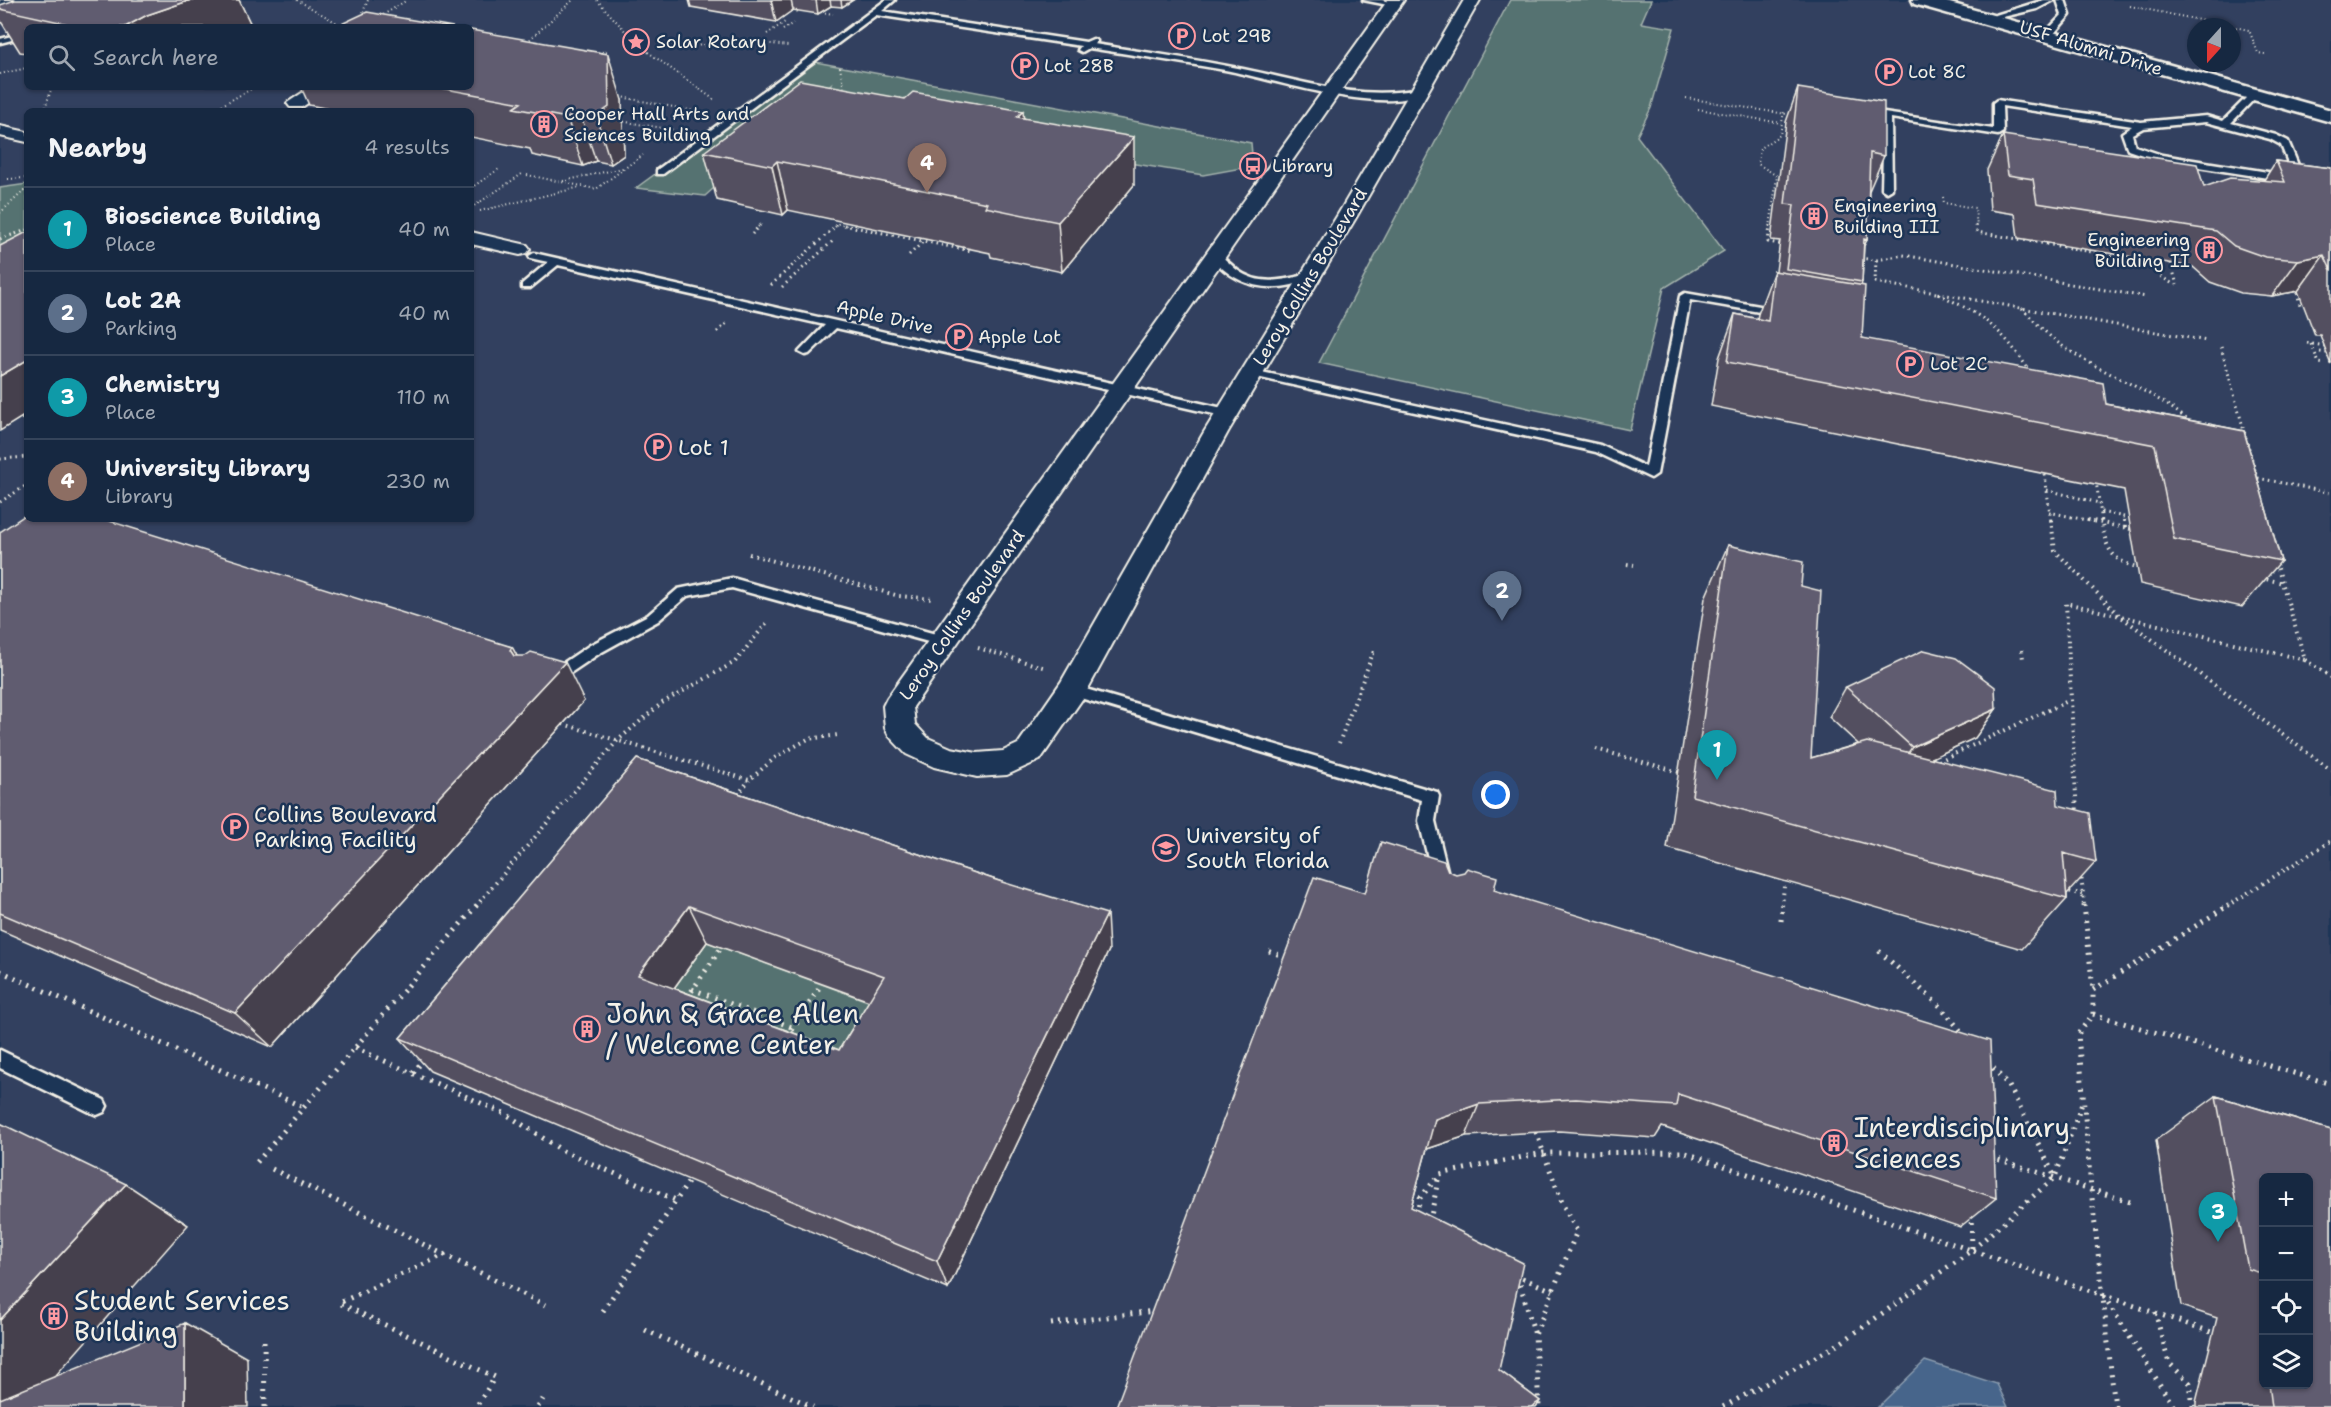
<!DOCTYPE html>
<meta charset="utf-8">
<style>
:root{--surface:#162841;--page:#23344c;--text:#f1f3f6;--muted:#9ea6b1;--line:#35445a;--accent:#ff9aa2}
body{margin:0;font-family:"Shantell Sans",sans-serif;background:var(--page);color:var(--text)}
.controls{position:absolute;right:18px;bottom:18px;display:grid;overflow:hidden;border-radius:9px;box-shadow:0 2px 4px #0004}
.controls button{width:54px;height:54px;display:grid;place-items:center;padding:0;border:0;border-bottom:2px solid var(--line);background:var(--surface);color:var(--text);font:30px sans-serif}
.compass{position:absolute;left:2187px;top:18px;width:54px;height:54px;border-radius:50%;background:var(--surface);box-shadow:0 2px 4px #0004;rotate:201deg}
.you{position:absolute;left:1496px;top:795px;width:21px;height:21px;margin:-15px;border:4px solid #fff;border-radius:50%;background:#1a73e8;box-shadow:0 0 0 9px #1a73e833}
.badge{display:grid;place-items:center;width:39px;height:39px;border-radius:50%;background:var(--accent);color:#fff;font-size:20px;font-weight:700}
.pin{position:absolute;translate:-50% -50px;filter:drop-shadow(0 2px 3px #0008)}
.pin::after{content:'';position:absolute;top:32px;width:21px;height:18px;background:inherit;clip-path:polygon(0 0,100% 0,50% 100%)}
.list{margin:0;padding:0;list-style:none}
h2{display:flex;justify-content:space-between;align-items:center;height:78px;margin:0;padding:0 24px;font-size:26px}
h2 small{font-size:20px;font-weight:400;color:var(--muted)}
.list li{display:grid;grid-template-columns:39px 1fr auto;gap:18px;align-items:center;box-sizing:border-box;height:84px;padding:0 24px;border-top:2px solid var(--line)}
.list b{display:block;font-size:22px;white-space:nowrap}
.list p{margin:0;font-size:20px;white-space:nowrap;color:var(--muted)}
.list em{font-size:20px;font-style:normal;color:var(--muted)}
.icon{flex:none;width:33px;height:33px;fill:none;stroke:currentColor;stroke-width:2;stroke-linecap:round;stroke-linejoin:round}
.map{position:relative;flex:none;width:2331px;height:1407px;overflow:hidden}
.search{position:absolute;background:var(--surface);box-shadow:0 2px 4px #0004;left:24px;top:24px;width:450px;height:66px;display:flex;align-items:center;gap:15px;box-sizing:border-box;padding:0 21px;border-radius:9px;color:var(--muted);font-size:22px}
.panel{position:absolute;background:var(--surface);box-shadow:0 2px 4px #0004;left:24px;top:108px;width:450px;height:414px;border-radius:9px}
.map>svg:first-child{display:block}
.built{fill:#31415e;fill-rule:evenodd}
.green{fill:#547271;stroke:#a4b2ac;stroke-width:1.5}
.water{fill:#46658b;stroke:#8c9db0;stroke-width:1.5}
.lines{fill:none;stroke-linecap:round;stroke-linejoin:round}
.lane-casing{stroke:#f4f1e8;stroke-width:5}
.street-casing{stroke:#f4f1e8;stroke-width:4}
.secondary-casing{stroke:#f4f1e8;stroke-width:5}
.path-far3{stroke:#f4f1e8;stroke-width:2;stroke-dasharray:1 3;stroke-linecap:butt}
.path-far2{stroke:#f4f1e8;stroke-width:3;stroke-dasharray:1.5 4;stroke-linecap:butt}
.path-far1{stroke:#f4f1e8;stroke-width:4;stroke-dasharray:1.5 4.5;stroke-linecap:butt}
.path{stroke:#f4f1e8;stroke-width:5;stroke-dasharray:2 6;stroke-linecap:butt}
.lane{fill:#1d3557;fill-rule:evenodd}
.street{fill:#1d3557;fill-rule:evenodd}
.secondary{fill:#1d3557;fill-rule:evenodd}
.wall{fill:#534f60;stroke:#f4f1e8;stroke-width:1.5;fill-rule:evenodd}
.shaded-wall{fill:#44404e;stroke:#f4f1e8;stroke-width:1.5}
.building{fill:#615c70;stroke:#f4f1e8;stroke-width:1.5;fill-rule:evenodd}
.labels{text-anchor:middle;dominant-baseline:central;stroke-width:5;stroke-linejoin:round;paint-order:stroke}
.far-poi-label{font-size:18px;fill:#f4f1e8;stroke:#1d3557;text-anchor:start}
.far-street-label{font-size:18px;fill:#f4f1e8;stroke:#1d3557}
.poi-label{font-size:22px;fill:#f4f1e8;stroke:#1d3557;text-anchor:start}
.near-poi-label{font-size:27px;fill:#f4f1e8;stroke:#1d3557;text-anchor:start}
</style>
<div class="map">
<svg width="2331" height="1407" viewBox="0 0 2331 1407">
<rect width="100%" height="100%" fill="#1d3557"/>
<filter id="ink" filterUnits="userSpaceOnUse"><feTurbulence type="fractalNoise" baseFrequency=".0167" numOctaves="2"/><feDisplacementMap in="SourceGraphic" scale="12" xChannelSelector="R" yChannelSelector="G"/><feConvolveMatrix kernelMatrix="1 2 1 2 8 2 1 2 1" color-interpolation-filters="sRGB"/></filter>
<g filter="url(#ink)">
<!-- built -->
<path class="built" d="M0,0H2331V1407H0ZM27,27H471V87H27ZM2196,27H2232V63H2196ZM27,111H471V519H27ZM2264,1178H2308V1384H2264Z"/>
<!-- green -->
<path class="green" d="M1510,0H1651L1641,23L1674,28L1651,108L1637,136L1724,251L1664,288L1630,430L1319,363Z
M810,61L1251,143L1253,166L1203,175L821,113L831,84L705,196L636,188Z
M27,184V277L0,291V188Z
M707,942L895,1011L852,1084L659,1009Z"/>
<!-- water -->
<path class="water" d="M1925,1361L1997,1384L2008,1407H1878Z"/>
<g class="lines">
<defs>
<path id="lane" d="M886,0H895L882,11L1086,42L1093,39L1097,41L1094,44C1144,52 1194,59 1243,69C1303,81 1358,101 1419,89L1423,92C1387,117 1269,78 1225,70C1180,62 1134,55 1089,48L1082,52L1078,50L1081,46L876,15L663,174H657V170Z
M1363,0H1382L1397,4L1393,6Z
M2044,0H2054L2037,9L1990,20L1986,18Z
M2057,0H2065L2070,15L2051,37H2045V33L2062,15Z
M27,32V36L0,43V39Z
M2251,93L2258,95L2231,123L2276,135L2288,141L2301,172L2299,174L2274,179L2160,161L2128,150L2122,133L2132,126L2002,106L2003,132L1998,135L1891,118L1892,189L1887,192L1882,189L1884,113L1993,129V103L1997,100L2141,122L2206,116L2223,121ZM2206,122L2270,139L2281,145L2291,170L2274,173L2162,155L2135,146L2132,134L2143,128Z
M534,253L1227,409L1233,413L1227,417L836,328L809,354L805,355L799,352L825,325L558,265L530,288H522V284L548,262L530,258L529,256Z
M1215,253C1223,256 1230,264 1237,270C1260,287 1284,280 1309,274L1314,277C1308,281 1299,283 1292,285C1259,292 1232,282 1210,256Z
M1685,293L1777,309L1782,312L1777,315L1690,300L1657,474L1651,478L1596,452L1252,376L1246,373L1252,370L1600,445L1646,467L1680,296Z
M732,578L943,636L950,641L943,646L732,588L687,596L658,621L600,653L557,682L552,683L545,678L547,674L590,645L648,615L678,589Z
M1072,685L1437,792L1439,796L1435,821L1449,878L1447,883L1441,885L1435,883L1433,878L1419,821L1422,800L1067,694L1065,690L1067,686Z
M0,1050L104,1100L107,1106L104,1112L97,1115L90,1112L0,1068Z"/>
<path id="street" d="M0,0H13L10,3L0,7Z
M1388,0H1404L913,707L915,724L928,738L951,748L977,753L1003,751L1018,744L1061,682L1204,432L1337,216L1464,0H1480L1357,216L1228,432L1083,698L1040,760L1007,775L977,777L934,767L906,754L889,736L885,728L883,706L887,698Z
M311,87H332L302,107H290L287,103Z
M0,126L27,132V142L0,136Z
M471,232L527,245L530,249L527,253L520,255L471,244Z"/>
<path id="secondary" d="M1912,0H1939L2331,110V122L1914,4Z"/>
</defs>
<!-- lane casing -->
<use href="#lane" class="lane-casing"/>
<!-- street casing -->
<use href="#street" class="street-casing"/>
<!-- secondary casing -->
<use href="#secondary" class="secondary-casing"/>
<!-- path-far3 -->
<path class="path-far3" d="M297,0L344,27
M597,0L626,32
M2130,6L2249,30L2258,53L2265,54
M793,10L798,12
M821,12L833,14
M380,17L407,0
M357,27L368,0
M783,30L793,23
M767,34L785,22
M527,42L573,0
M667,44L694,46L747,41L788,46
M648,52L716,101
M594,53L608,51
M840,67L844,90
M0,74L27,68
M616,96L700,112
M892,98L908,99
M1686,98L1792,115
M1698,109L1781,123
M44,111L52,87
M211,111L255,87
M620,121L675,130
M527,175L596,189L643,155
M8,179L27,178
M563,181L623,168
M471,188L499,169
M1943,197L1944,203L1975,208L1977,227
M471,208L522,174
M480,211L581,187
M0,213L27,188
M758,227L761,224
M835,227L838,224L852,227
M1770,227L1777,176L1758,164L1760,148L1780,135L1784,111"/>
<!-- path-far2 -->
<path class="path-far2" d="M844,225L971,251
M1770,225L1768,242L1785,245
M1976,225L1977,232L2155,263
M752,234L760,225
M0,239L27,230
M909,255L923,242
M1860,258L1876,260L1903,255L2146,297
M1876,260L1875,282L1936,293
M2155,261L2160,276L2173,284
M2171,263L2177,285
M771,285L837,225
M782,287L834,240
M2296,287L2300,305
M2022,308C2036,323 2050,338 2067,349C2107,376 2154,390 2191,423
M717,332L727,323
M2307,343L2331,347
M2311,344L2319,363L2325,364
M2221,347L2259,485
M2320,352L2327,353L2331,364
M2030,372C2002,328 1983,315 1936,293L2207,341
M16,417L27,420
M0,459L27,457
M2045,475L2051,522
M2258,478L2331,493
M2096,481L2102,522
M2047,490L2099,503
M0,502L27,485
M2049,512L2095,522
M2101,512L2124,517V522"/>
<!-- path-far1 -->
<path class="path-far1" d="M2051,520L2055,551L2120,616L2331,770
M2088,520L2130,529
M2101,520C2106,546 2109,560 2137,567
M2124,520L2125,528
M749,554L899,596L933,599
M1627,564L1634,565
M2261,578L2283,583
M978,648L1046,668
M2022,650L2023,659
M2305,660L2331,677
M563,724L749,780L776,757L808,739L838,735
M1339,743L1373,653L1377,654
M1596,749L1679,772
M1939,761L2070,700
M738,795L749,780
M2077,815L2066,603L2305,660L2276,562
M2081,873L2084,906
M2064,890L2084,895
M476,906L618,740L662,703L735,662L769,620
M1782,906L1785,877
M2227,906L2331,841"/>
<!-- path -->
<path class="path" d="M2084,905L2093,990
M1781,921L1782,905
M1269,951L1288,958
M1879,951L1941,1007L1965,1036
M0,971L303,1107
M692,989L794,1028
M687,998L723,945
M2093,1014L2331,1084
M784,1033L793,1029L824,980
M355,1048L506,1114L563,1151L678,1201
M1988,1062L2009,1086L2055,1177
M413,1073L424,1059
M1536,1132L1563,1205L1577,1231L1535,1335L1539,1407
M1991,1157L2130,1202
M257,1162L477,905
M272,1169L545,1305
M1417,1214L1420,1198L1440,1174L1543,1153L1683,1152L2217,1334
M1971,1214L1972,1249
M1430,1221L1439,1175
M446,1254L339,1303L495,1377L476,1407
M1515,1275L1553,1291
M1518,1277L1535,1335
M2104,1296L2174,1407
M603,1311L691,1178
M2155,1312L2169,1363L2190,1383L2193,1407
M1051,1324L1154,1311
M645,1330L813,1407
M264,1341L265,1407
M538,1407L543,1399
M1723,1407L1839,1344L1972,1250L2055,1177L2083,1101
M2115,1407L2091,1189L2078,1034L2093,1014V990L2229,905"/>
<!-- lane -->
<use href="#lane" class="lane"/>
<!-- street -->
<use href="#street" class="street"/>
<!-- secondary -->
<use href="#secondary" class="secondary"/>
</g>
<!-- wall -->
<path class="wall" d="M239,0L252,27H27V53L20,52L0,20V5Z
M689,0H853L842,7L831,6L818,14L793,10L776,22L691,7Z
M301,87H471L622,100L624,155L611,164L596,161L583,166L532,155L530,149L471,137V111H340L309,105Z
M1798,88L1884,156L1869,191L1867,240L1864,246L1862,282L1861,286L1862,338L2106,404L2244,431L2281,561L2242,607L2140,584L2124,490L1711,406L1719,358L1735,314L1757,319L1758,314L1774,271H1776L1780,241L1771,240L1786,122Z
M1024,118L1134,185L1062,272L991,257L990,253L854,224L788,210L783,215L717,200L704,152Z
M2003,135L2204,187L2264,180L2276,161L2331,168V364L2320,335H2315L2298,291L2272,296L2241,293L2210,282L2193,267L2018,238L2015,214L1990,210L1987,170Z
M0,532L512,647L517,656L584,701L272,1047L0,930Z
M1728,545L1801,586L1811,758L1858,744L1829,717L1846,687L1996,709L1975,738L1932,758L2096,862L2067,894V899L2022,949L1667,848L1705,598Z
M637,759L1002,882L1109,950L948,1289L430,1071L400,1038ZM707,942L869,1001L839,1050L674,988Z
M1448,871L1494,890L1996,1198L1960,1227L1662,1127L1655,1138L1559,1131L1466,1136L1427,1149L1411,1207L1499,1370L1540,1401L1536,1407H1116L1365,893Z
M2216,1096L2331,1130V1407H2196V1402L2217,1318L2181,1306L2156,1140ZM2264,1178L2308,1384H2264Z"/>
<!-- shaded-wall -->
<path class="shaded-wall" d="M191,0H239L252,27H125L147,15Z
M771,0H791L793,10L776,22Z
M816,0H830L831,6L818,14Z
M841,0H853L842,7Z
M608,54L622,100L624,155L611,164L596,116Z
M1023,111L1027,159L1017,117Z
M580,113L596,161L583,166L567,118Z
M1134,137V185L1062,272L1058,222Z
M777,161L788,210L783,215L772,166Z
M2324,255L2298,291L2272,296L2298,260Z
M27,360V414L0,431V376Z
M512,647L533,685L510,650Z
M565,662L584,701L272,1047L235,1013Z
M1996,709L1975,738L1893,776L1912,747Z
M689,906L707,942L659,1009L638,975Z
M1107,914L1109,950L948,1289L937,1261Z
M1479,1104L1466,1136L1424,1150L1435,1119Z
M126,1184L188,1225L28,1407H0V1320Z
M185,1323L247,1358L248,1407H185Z"/>
<!-- building -->
<path class="building" d="M15,0H191L147,15L125,27H82L0,9V5Z
M367,12L453,27H335Z
M471,30L608,54L609,107L596,116L580,113L567,118L514,108L521,103L435,87H471Z
M800,80L905,99L913,92L1023,111L1017,117L1134,137L1058,222L985,207L987,203L844,174L777,161L772,166L704,152Z
M1798,88L1884,102V156L1870,153L1867,240L1864,239L1862,282L1786,269L1794,205L1785,204Z
M2003,135L2197,164L2204,187L2230,178L2285,182L2276,161L2331,168V270L2324,255L2298,260L2265,257L2234,246L2216,231L2037,203L2033,179L2008,175Z
M27,232V360L0,376V246Z
M1774,271L1865,286L1862,338L2103,383L2106,404L2244,431L2281,561L2174,539L2155,445L1727,362L1735,314L1768,321Z
M27,514V519H103L512,647L510,650L514,656H525L531,652L565,662L235,1013L0,913V532Z
M1728,545L1803,562L1801,586L1821,591L1811,758L1867,742L2057,790L2058,805L2090,813L2096,862L2063,853L2067,899L1692,796Z
M1924,650L1956,658L1995,687L1996,709L1912,747L1846,687Z
M637,759L1002,882L1107,914L937,1261L400,1038ZM689,906L884,976L839,1050L638,975Z
M1381,842L1444,861L1448,871L1456,874L1464,872L1467,868L1497,877L1494,890L1990,1041L1996,1198L1678,1094L1676,1106L1576,1099L1479,1104L1435,1119L1411,1207L1523,1263L1499,1370L1540,1401L1531,1407H1116L1314,877L1365,893Z
M2216,1096L2331,1130V1407H2272L2269,1384H2308V1178H2264V1274L2248,1269Z
M0,1123L126,1184L0,1320Z
M185,1323V1407H0V1399Z"/>
</g>
<!-- icons -->
<defs>
<symbol id="parking-ring" viewBox="-11 -11 22 22"><circle r="9.5" fill="#1d3557" stroke="#ff9aa2" stroke-width="1.5"/><path d="M-3.5-5.5H1a3.5 3.5 0 0 1 0 7H-1V5.5H-3.5ZM-1-3.4V-.6H.8a1.4 1.4 0 0 0 0-2.8Z" fill="#ff9aa2"/></symbol>
<symbol id="sight-ring" viewBox="-11 -11 22 22"><circle r="9.5" fill="#1d3557" stroke="#ff9aa2" stroke-width="1.5"/><path d="M0-6L1.8-2.2L6-1.7L2.9 1.2L3.7 5.4L0 3.3L-3.7 5.4L-2.9 1.2L-6-1.7L-1.8-2.2Z" fill="#ff9aa2"/></symbol>
<symbol id="building-ring" viewBox="-11 -11 22 22"><circle r="9.5" fill="#1d3557" stroke="#ff9aa2" stroke-width="1.5"/><path d="M-4-6H4V6H1V3H-1V6H-4ZM-2.5-4.3h1.7v1.8h-1.7ZM.8-4.3h1.7v1.8H.8ZM-2.5-1h1.7V.8h-1.7ZM.8-1h1.7V.8H.8Z" fill="#ff9aa2"/></symbol>
<symbol id="bus-ring" viewBox="-11 -11 22 22"><circle r="9.5" fill="#1d3557" stroke="#ff9aa2" stroke-width="1.5"/><path d="M-5-6H5V4H4V6H2V4H-2V6H-4V4H-5ZM-3.5-4V0h7V-4ZM-3.5 1.2v1.5H-2V1.2ZM2 1.2v1.5H3.5V1.2Z" fill="#ff9aa2"/></symbol>
<symbol id="university-ring" viewBox="-11 -11 22 22"><circle r="9.5" fill="#1d3557" stroke="#ff9aa2" stroke-width="1.5"/><path d="M0-5L7-2L0 1L-7-2ZM-4 1L0 2.5L4 1V4Q0 6-4 4Z" fill="#ff9aa2"/></symbol>
</defs>
<g fill-rule="evenodd">
<use href="#parking-ring" x="1167" y="21" width="30" height="30"/>
<use href="#sight-ring" x="621" y="27" width="30" height="30"/>
<use href="#parking-ring" x="1010" y="51" width="30" height="30"/>
<use href="#parking-ring" x="1874" y="57" width="30" height="30"/>
<use href="#building-ring" x="529" y="109" width="30" height="30"/>
<use href="#bus-ring" x="1238" y="151" width="30" height="30"/>
<use href="#building-ring" x="1799" y="201" width="30" height="30"/>
<use href="#building-ring" x="2194" y="235" width="30" height="30"/>
<use href="#parking-ring" x="944" y="322" width="30" height="30"/>
<use href="#parking-ring" x="1895" y="349" width="30" height="30"/>
<use href="#parking-ring" x="643" y="432" width="30" height="30"/>
<use href="#parking-ring" x="220" y="812" width="30" height="30"/>
<use href="#university-ring" x="1151" y="833" width="30" height="30"/>
<use href="#building-ring" x="572" y="1014" width="30" height="30"/>
<use href="#building-ring" x="1819" y="1128" width="30" height="30"/>
<use href="#building-ring" x="39" y="1301" width="30" height="30"/>
</g>
<g class="labels">
<!-- far-poi labels -->
<g class="far-poi-label">
<text x="1202" y="36">Lot 29B</text>
<text x="656" y="42">Solar Rotary</text>
<text x="1044" y="66">Lot 28B</text>
<text x="1908" y="72">Lot 8C</text>
<text x="564" y="114">Cooper Hall Arts and<tspan x="564" dy="21">Sciences Building</tspan></text>
<text x="1272" y="166">Library</text>
<text x="1834" y="206">Engineering<tspan x="1834" dy="21">Building III</tspan></text>
<text x="2190" y="240" text-anchor="end">Engineering<tspan x="2190" dy="21">Building II</tspan></text>
<text x="978" y="337">Apple Lot</text>
<text x="1930" y="364">Lot 2C</text>
</g>
<!-- far-street labels -->
<g class="far-street-label">
<text transform="translate(2091 48) rotate(17)">USF Alumni Drive</text>
<text transform="translate(1310 277) rotate(-59)">Leroy Collins Boulevard</text>
<text transform="translate(885 317) rotate(13)">Apple Drive</text>
<text transform="translate(962 615) rotate(-55)">Leroy Collins Boulevard</text>
</g>
<!-- poi labels -->
<g class="poi-label">
<text x="678" y="447">Lot 1</text>
<text x="254" y="814">Collins Boulevard<tspan x="254" dy="25">Parking Facility</tspan></text>
<text x="1186" y="835">University of<tspan x="1186" dy="25">South Florida</tspan></text>
</g>
<!-- near-poi labels -->
<g class="near-poi-label">
<text x="606" y="1013">John &amp; Grace Allen<tspan x="606" dy="31">/ Welcome Center</tspan></text>
<text x="1854" y="1127">Interdisciplinary<tspan x="1854" dy="31">Sciences</tspan></text>
<text x="74" y="1300">Student Services<tspan x="74" dy="31">Building</tspan></text>
</g>
</g>
</svg>
<div class="controls">
<button>+</button>
<button>−</button>
<button><svg class="icon" aria-label="locate" viewBox="0 0 24 24"><circle cx="12" cy="12" r="6"/><path d="M12 2v4M12 18v4M2 12h4M18 12h4"/></svg></button>
<button><svg class="icon" aria-label="layers" viewBox="0 0 24 24"><path d="M12 4l9 5-9 5-9-5zM3 14l9 5 9-5"/></svg></button>
</div>
<svg class="compass" viewBox="-18 -18 36 36"><path d="M0-13l5 13h-10z" fill="#e53935"/><path d="M0 13l5-13h-10z" fill="#9ea6b1"/></svg>
<div class="you"></div>
<div class="pin badge" style="left:1717px;top:780px;background:#0f9aa8">1</div>
<div class="pin badge" style="left:1502px;top:621px;background:#5c6f8a">2</div>
<div class="pin badge" style="left:2218px;top:1242px;background:#0f9aa8">3</div>
<div class="pin badge" style="left:927px;top:193px;background:#8d6e63">4</div>
<div class="search"><svg class="icon" aria-label="search" viewBox="0 0 24 24"><circle cx="10" cy="10" r="6"/><path d="M15 15l6 6"/></svg>Search here</div>
<section class="panel">
<h2>Nearby<small>4 results</small></h2>
<ul class="list">
<li><span class="badge" style="background:#0f9aa8">1</span><div><b>Bioscience Building</b><p>Place</p></div><em>40 m</em></li>
<li><span class="badge" style="background:#5c6f8a">2</span><div><b>Lot 2A</b><p>Parking</p></div><em>40 m</em></li>
<li><span class="badge" style="background:#0f9aa8">3</span><div><b>Chemistry</b><p>Place</p></div><em>110 m</em></li>
<li><span class="badge" style="background:#8d6e63">4</span><div><b>University Library</b><p>Library</p></div><em>230 m</em></li>
</ul>
</section>
</div>
